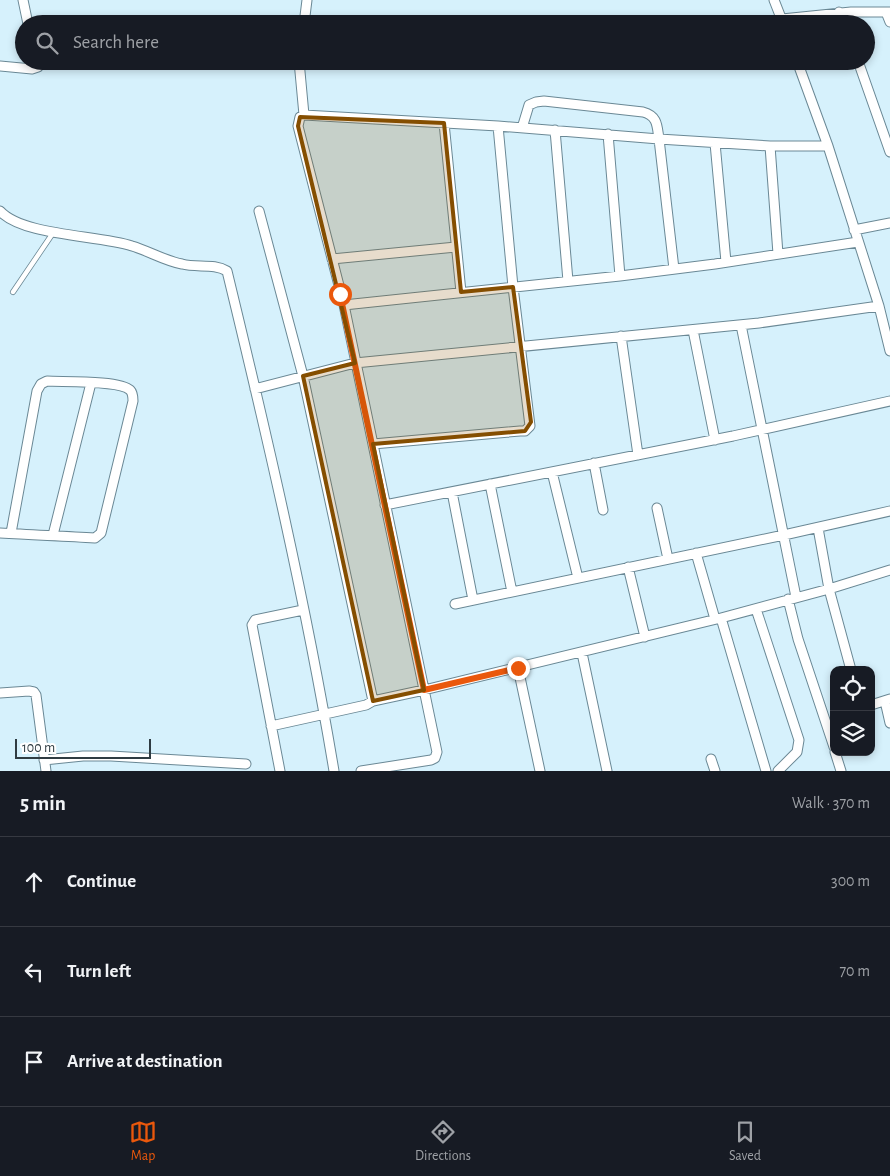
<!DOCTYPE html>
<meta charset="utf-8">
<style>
:root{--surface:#171b24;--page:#242831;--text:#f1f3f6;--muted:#9ea1a6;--line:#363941;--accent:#ea580c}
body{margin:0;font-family:"Alegreya Sans",sans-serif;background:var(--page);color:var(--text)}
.controls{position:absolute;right:15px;bottom:15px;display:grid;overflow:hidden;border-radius:10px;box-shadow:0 2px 8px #0003}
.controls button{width:45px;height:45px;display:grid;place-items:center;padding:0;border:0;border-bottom:1px solid var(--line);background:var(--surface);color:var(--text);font:25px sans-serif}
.scale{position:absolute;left:15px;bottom:12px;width:136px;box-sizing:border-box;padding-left:5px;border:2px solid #2f3c42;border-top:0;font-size:14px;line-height:18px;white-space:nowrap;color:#2f3c42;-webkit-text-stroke:4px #fff;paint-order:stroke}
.stop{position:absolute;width:15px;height:15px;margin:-11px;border:4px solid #ea580c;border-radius:50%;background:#fff}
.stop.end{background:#ea580c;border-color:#fff;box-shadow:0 1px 5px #0008}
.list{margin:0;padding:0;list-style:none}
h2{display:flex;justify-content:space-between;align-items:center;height:65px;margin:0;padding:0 20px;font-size:21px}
h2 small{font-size:16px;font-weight:400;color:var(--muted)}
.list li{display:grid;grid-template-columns:32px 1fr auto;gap:15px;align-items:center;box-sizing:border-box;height:90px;padding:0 20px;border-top:1px solid var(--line)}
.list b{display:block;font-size:19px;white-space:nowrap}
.list em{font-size:16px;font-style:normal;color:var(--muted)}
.icon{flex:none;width:28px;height:28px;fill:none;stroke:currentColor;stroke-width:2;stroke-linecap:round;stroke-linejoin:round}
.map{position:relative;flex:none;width:890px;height:771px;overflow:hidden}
.search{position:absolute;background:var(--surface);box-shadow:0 2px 8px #0003;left:15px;right:15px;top:15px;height:55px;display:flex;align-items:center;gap:12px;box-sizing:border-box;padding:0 18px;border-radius:28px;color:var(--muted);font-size:19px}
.sheet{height:335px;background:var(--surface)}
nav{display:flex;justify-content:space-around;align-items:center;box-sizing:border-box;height:70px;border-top:1px solid var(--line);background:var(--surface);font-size:14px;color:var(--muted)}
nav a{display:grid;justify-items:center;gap:2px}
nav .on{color:var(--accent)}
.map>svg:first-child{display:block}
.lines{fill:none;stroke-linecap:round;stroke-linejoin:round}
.service-casing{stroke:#6a8895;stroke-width:6}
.minor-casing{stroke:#6a8895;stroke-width:11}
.service{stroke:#fff;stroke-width:4.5}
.minor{stroke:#fff;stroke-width:9}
.route{stroke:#ea580c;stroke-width:6}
.marked{fill:#854e00;fill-opacity:0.2;stroke:#854e00;stroke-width:4;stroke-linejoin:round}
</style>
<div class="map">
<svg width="890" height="771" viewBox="0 0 890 771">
<rect width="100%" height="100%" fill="#d6f1fc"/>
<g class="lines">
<defs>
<path id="service" d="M13,292L53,233"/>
<path id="minor" d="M23,0L28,24
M774,0L783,23
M839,12L844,24
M886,12L890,22
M782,19L851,12H890
M304,24L307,0
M299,61L304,115
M797,61L828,146L879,306L890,351
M858,61L890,152
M0,66L32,69L38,67V61
M444,123L461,292
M522,128L529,105L536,102L544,101L643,112C658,116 657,126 659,139L674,269
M555,130L568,281
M608,134L620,276
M715,143L726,262
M770,146L778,254
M0,211C23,236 98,235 132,246C149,251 165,261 182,264C197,268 214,263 227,271C267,436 306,603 334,771
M259,211L303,376L373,701
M854,230L890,223
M332,259L456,247
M344,305L620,276L715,264L858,242
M741,325L796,597
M693,330L715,440
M621,336L638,455
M255,389L355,363L759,323L879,306
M373,444L520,431H525L530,426L513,287L498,126
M594,463L603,510
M552,472L578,578
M490,484L512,592
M452,492L473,600
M385,505L733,436L890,401
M657,508L668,559
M818,528L829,589L851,670
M0,533C32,535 63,536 95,538L101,533L133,401C133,397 133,393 130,390C120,380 63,382 47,381L41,384L37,391L11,533
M53,535L91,383
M696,553L715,619
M628,567L645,637
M788,599L798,639L834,747
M455,604L784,535L890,511
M756,609L799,740L797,752L778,771
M721,618L766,771
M582,653L607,771
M518,668L540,771
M0,693L29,691L34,692L36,695L46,771
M885,701L890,723
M871,705L890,699
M271,726L366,705L373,701L424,690L721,618L829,589L890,570
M835,752L841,771
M711,759L715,771
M44,760L83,756H111L246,764
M280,771L252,625L255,620L303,610
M361,771L431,760L435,758L437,752L344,305L298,126L300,117L304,115L498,126L659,139L770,146H828"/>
</defs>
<!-- service casing -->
<use href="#service" class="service-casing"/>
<!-- minor casing -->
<use href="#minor" class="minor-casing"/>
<!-- service -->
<use href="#service" class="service"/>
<!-- minor -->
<use href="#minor" class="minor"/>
</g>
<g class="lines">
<!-- route -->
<path class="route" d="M340,294L424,690L518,668"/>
</g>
<!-- marked area -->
<path class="marked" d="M300,117L444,123L461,292L513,287L531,422L525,431L373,444L424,690L373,701L303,376L355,363L298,126Z"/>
</svg>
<div class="controls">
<button><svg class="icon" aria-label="locate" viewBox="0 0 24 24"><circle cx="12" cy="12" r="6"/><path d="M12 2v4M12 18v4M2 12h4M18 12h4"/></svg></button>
<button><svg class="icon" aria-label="layers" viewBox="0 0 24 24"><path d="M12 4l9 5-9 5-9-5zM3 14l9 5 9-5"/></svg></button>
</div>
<div class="scale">100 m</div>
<div class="stop" style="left:340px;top:294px"></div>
<div class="stop end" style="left:518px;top:668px"></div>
<div class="search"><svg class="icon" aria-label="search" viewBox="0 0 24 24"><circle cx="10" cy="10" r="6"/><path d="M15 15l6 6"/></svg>Search here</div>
</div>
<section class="sheet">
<h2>5 min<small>Walk · 370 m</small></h2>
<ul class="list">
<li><svg class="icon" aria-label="ahead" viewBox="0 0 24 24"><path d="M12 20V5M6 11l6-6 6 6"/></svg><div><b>Continue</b></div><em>300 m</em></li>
<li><svg class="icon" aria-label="left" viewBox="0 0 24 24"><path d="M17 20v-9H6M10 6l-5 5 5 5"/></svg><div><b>Turn left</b></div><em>70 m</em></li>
<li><svg class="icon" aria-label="arrive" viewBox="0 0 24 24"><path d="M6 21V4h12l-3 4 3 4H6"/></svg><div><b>Arrive at destination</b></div></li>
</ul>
</section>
<nav>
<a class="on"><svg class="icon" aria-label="map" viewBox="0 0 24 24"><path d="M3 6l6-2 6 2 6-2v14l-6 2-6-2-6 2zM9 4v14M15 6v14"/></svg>Map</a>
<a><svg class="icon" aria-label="directions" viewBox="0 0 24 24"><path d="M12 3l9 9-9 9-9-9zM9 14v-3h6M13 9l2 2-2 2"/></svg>Directions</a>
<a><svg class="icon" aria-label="saved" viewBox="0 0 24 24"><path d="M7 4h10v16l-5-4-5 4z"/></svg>Saved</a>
</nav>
